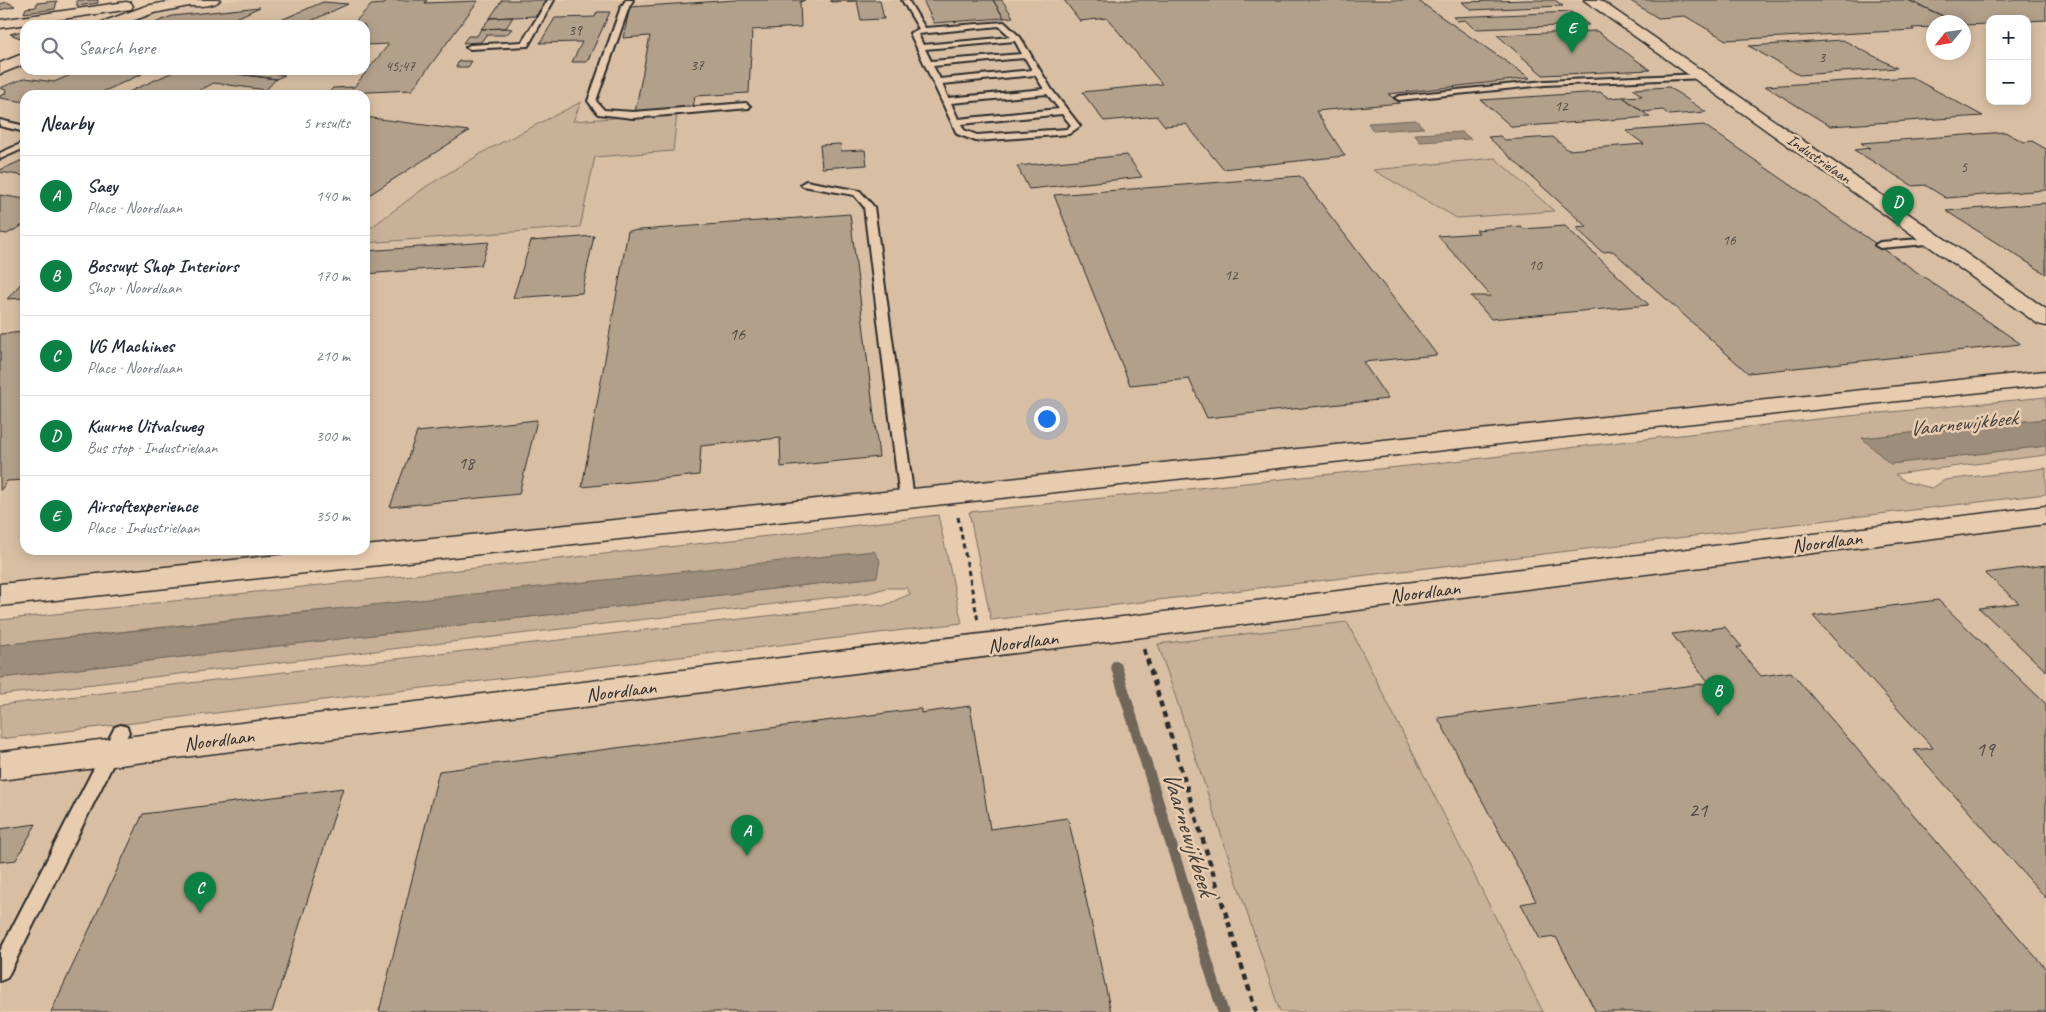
<!DOCTYPE html>
<meta charset="utf-8">
<style>
:root{--surface:#fff;--page:#f2f2f3;--text:#1f2937;--muted:#747a83;--line:#e0e1e3;--accent:#0b8043}
body{margin:0;font-family:Caveat,sans-serif;background:var(--page);color:var(--text)}
.controls{position:absolute;right:15px;top:15px;display:grid;overflow:hidden;border-radius:10px;box-shadow:0 2px 12px #0003}
.controls button{width:45px;height:45px;display:grid;place-items:center;padding:0;border:0;border-bottom:1px solid var(--line);background:var(--surface);color:var(--text);font:25px sans-serif}
.compass{position:absolute;left:1926px;top:15px;width:45px;height:45px;border-radius:50%;background:var(--surface);box-shadow:0 2px 12px #0003;rotate:240deg}
.you{position:absolute;left:1046px;top:418px;width:18px;height:18px;margin:-12px;border:4px solid #fff;border-radius:50%;background:#1a73e8;box-shadow:0 0 0 8px #1a73e833}
.badge{display:grid;place-items:center;width:32px;height:32px;border-radius:50%;background:var(--accent);color:#fff;font-size:16px;font-weight:700}
.pin{position:absolute;translate:-50% -41px;filter:drop-shadow(0 1px 2px #0008)}
.pin::after{content:'';position:absolute;top:26px;width:18px;height:15px;background:inherit;clip-path:polygon(0 0,100% 0,50% 100%)}
.list{margin:0;padding:0;list-style:none}
h2{display:flex;justify-content:space-between;align-items:center;height:65px;margin:0;padding:0 20px;font-size:21px}
h2 small{font-size:16px;font-weight:400;color:var(--muted)}
.list li{display:grid;grid-template-columns:32px 1fr auto;gap:15px;align-items:center;box-sizing:border-box;height:80px;padding:0 20px;border-top:1px solid var(--line)}
.list b{display:block;font-size:19px;white-space:nowrap}
.list p{margin:0;font-size:16px;white-space:nowrap;color:var(--muted)}
.list em{font-size:16px;font-style:normal;color:var(--muted)}
.icon{flex:none;width:28px;height:28px;fill:none;stroke:currentColor;stroke-width:2;stroke-linecap:round;stroke-linejoin:round}
.map{position:relative;flex:none;width:2046px;height:1012px;overflow:hidden}
.search{position:absolute;background:var(--surface);box-shadow:0 2px 12px #0003;left:20px;top:20px;width:350px;height:55px;display:flex;align-items:center;gap:12px;box-sizing:border-box;padding:0 18px;border-radius:15px;color:var(--muted);font-size:19px}
.panel{position:absolute;background:var(--surface);box-shadow:0 2px 12px #0003;left:20px;top:90px;width:350px;height:465px;border-radius:15px}
.map>svg:first-child{display:block}
.built{fill:#d8bfa4;fill-rule:evenodd}
.green{fill:#c9b199;stroke:#7a6e62}
.water{fill:#9d8d7a;stroke:#6f665a}
.lines{fill:none;stroke-linecap:round;stroke-linejoin:round}
.stream{stroke:#6f665a;stroke-width:11}
.building{fill:#b3a08b;stroke:#2b2b2b}
.lane-casing{stroke:#2b2b2b;stroke-width:4}
.street-casing{stroke:#2b2b2b;stroke-width:3}
.secondary-casing{stroke:#2b2b2b;stroke-width:3}
.path-far1{stroke:#2b2b2b;stroke-width:3;stroke-dasharray:5 4;stroke-linecap:butt}
.path{stroke:#2b2b2b;stroke-width:4.5;stroke-dasharray:6 5;stroke-linecap:butt}
.lane{fill:#e8ccaf;fill-rule:evenodd}
.street{fill:#e8ccaf;fill-rule:evenodd}
.secondary{fill:#e8ccaf;fill-rule:evenodd}
.labels{text-anchor:middle;dominant-baseline:central;stroke-width:5;stroke-linejoin:round;paint-order:stroke}
.far-number-label{font-size:15px;fill:#4d4843}
.far-street-label{font-size:16px;fill:#2b2b2b;stroke:#e8ccaf}
.number-label{font-size:18px;fill:#4d4843}
.street-label{font-size:20px;fill:#2b2b2b;stroke:#e8ccaf}
.water-label{font-size:21px;font-style:italic;fill:#423f3b;stroke:#e8ccaf}
.near-number-label{font-size:21px;fill:#4d4843}
.near-water-label{font-size:25px;font-style:italic;fill:#423f3b;stroke:#e8ccaf}
</style>
<div class="map">
<svg width="2046" height="1012" viewBox="0 0 2046 1012">
<rect width="100%" height="100%" fill="#e8ccaf"/>
<filter id="ink" filterUnits="userSpaceOnUse"><feTurbulence type="fractalNoise" baseFrequency=".02" numOctaves="2"/><feDisplacementMap in="SourceGraphic" scale="10" xChannelSelector="R" yChannelSelector="G"/><feConvolveMatrix kernelMatrix="1 2 1 2 8 2 1 2 1" color-interpolation-filters="sRGB"/></filter>
<g filter="url(#ink)">
<!-- built -->
<path class="built" d="M238,0H1583L2046,331V370L1486,433L0,589V72L25,62V70H365V25H118L153,12L189,5ZM25,95H365V550H25Z
M1599,0H2046V308L1647,34ZM1990,19H2027V101H1990ZM1934,22H1964V52H1934Z
M2046,524V1012H0V773L1979,530Z"/>
<!-- green -->
<path class="green" d="M581,102L573,121L677,113L673,151L595,157L580,227L365,243V232L427,186L487,150Z
M1495,158L1554,211L1457,218L1373,170Z
M2046,397V419L1863,438L1890,464L2046,446V455L1895,474L1906,482L1932,488L1945,480L2046,468V494L991,620L969,512L1474,459L1818,419Z
M938,515L962,623L0,739V705L870,604L883,606L910,594L907,588H886L868,593L0,695V678L876,577L301,612L0,645V620L787,534Z
M1347,622L1543,1012H1280L1158,644Z"/>
<!-- water -->
<path class="water" d="M1416,120L1424,128L1373,131L1368,123Z
M1462,132L1471,139L1420,142L1414,134Z
M2046,419V446L1890,464L1862,438Z
M874,551L880,560L877,577L0,678V645Z"/>
<g class="lines">
<!-- stream -->
<path class="stream" d="M1116,666L1223,1012"/>
</g>
<!-- building -->
<path class="building" d="M77,0H98V3L77,6Z
M387,0H427L425,3L478,1L412,90L327,94L333,88L354,87L389,44L365,45V25H352L371,5L384,4Z
M502,0H546L536,16L490,18Z
M736,0H805L800,2L801,27L752,30L749,93L695,96L693,108L635,112L650,36L623,38L630,7Z
M831,0H880L884,19L861,20L857,1L831,2Z
M923,0H993L1004,18L934,23Z
M993,0H1002L1013,17L1004,18Z
M1064,0H1417L1530,78L1388,94L1400,103L1316,111L1345,156L1223,169L1186,124L1165,126L1157,116L1104,121L1082,92L1162,84L1107,18L1080,21Z
M1526,0H1555L1563,6L1471,10L1462,2Z
M1629,0H1908L1956,22H1934V27L1912,28L1914,30L1726,40L1685,16L1658,18Z
M1908,0H2046V20L2027,21V19H1990V24L1964,25V22H1956Z
M57,1L55,9L24,13L26,8L36,7L37,3Z
M7,2L15,6L0,10V4Z
M323,2L348,4L311,21L329,24L326,25H244L253,21L274,23Z
M260,7L234,19L251,20L240,25H150L172,16Z
M597,12H610L587,62H572L582,42L540,43L555,18L595,17Z
M1571,12L1589,25L1474,29L1465,20L1457,21L1453,17Z
M513,17L506,28L481,29L490,18Z
M73,21L83,24L43,25H45Z
M506,28L512,29L506,35H486L481,42L463,43L468,36H477L481,29Z
M25,30V40L10,34Z
M1597,31L1650,70L1543,75L1497,35Z
M1843,40L1897,68L1799,75L1749,46Z
M459,61H472L468,67H456Z
M82,70H112L142,74L96,95H25V102L0,98V96L5,94L6,90L0,88L25,78L54,82Z
M170,70H207L276,79L266,90L214,83L190,95H122L175,71Z
M207,70H261L258,71L285,75L276,79Z
M1911,77L1983,116L1830,126L1765,86Z
M1669,87L1706,112L1669,115L1663,110L1643,112L1623,97L1642,96L1633,89Z
M1600,92L1609,98L1623,97L1650,117L1512,127L1481,100Z
M365,117L469,131L369,195L365,194Z
M1704,125L2021,344L1748,373L1613,251L1602,252L1576,228L1587,227L1488,137L1500,136L1505,140L1553,137L1568,150L1644,144L1626,131Z
M2005,132L2024,142L2032,141L2046,149V190L1946,198L1925,185L1913,186L1854,150L1870,148L1861,143Z
M840,144L841,151L865,150L867,165L822,168L820,145Z
M1127,155L1142,177L1029,189L1017,166Z
M25,159V176L0,172V170Z
M1300,176L1437,355L1363,362L1388,399L1207,418L1189,379L1130,385L1054,195Z
M0,195L25,199V224L7,234L0,233Z
M2046,203V274L1946,211Z
M850,214L879,457L781,467L780,438L701,446L699,475L582,487L628,231Z
M1521,226L1523,229L1565,226L1649,305L1491,319L1471,296H1491L1438,236L1479,233L1476,230Z
M594,236L582,293L513,298L531,241Z
M489,242L481,265L365,274V251Z
M25,279V298L7,299Z
M25,332V480L7,481L0,491V334Z
M537,420L519,494L390,507L417,432Z
M2046,565V671L1979,608L2019,603L1985,573Z
M1938,600L2046,704V898L1914,750L1933,748L1813,616Z
M1725,627L1742,647H1737L1761,676L1791,672L2046,969V1012H1596L1556,937L1540,939L1521,904L1536,901L1438,718L1709,683L1672,634Z
M970,706L990,829L1067,818L1069,822L1111,1012H379L439,771L917,709H921V713Z
M343,788L272,1012H51L143,814Z
M36,824L16,860L0,862V829Z"/>
<g class="lines">
<defs>
<path id="lane" d="M548,0H554L528,46L470,49L466,47L470,45L522,42Z
M626,0H633L629,7L596,101L604,110L633,112L746,103L750,106L749,108L633,118L598,114L588,101L621,7Z
M902,0H908L925,28L1004,22L1020,37L1052,90L1080,126L1069,134L976,141L957,134L910,33L919,29ZM999,26L1011,37L923,45L918,34ZM1015,41L1022,54L931,61L925,49ZM1025,58L1032,70L940,79L933,66ZM1035,75L1044,89L948,98L942,84ZM1047,94L1059,109L958,119L951,103ZM1062,114L1071,125L1067,129L977,135L964,130L961,124Z
M1701,74L1705,76L1704,78L1545,85L1399,100L1395,98L1399,96L1545,81Z
M0,120L25,126V132L0,126Z
M25,142V148L0,159V153Z
M806,181L860,191L874,207L914,499L912,502H902L900,499L864,207L854,195L803,186L801,184Z
M1935,238L1939,239V243L1880,248L1875,245L1880,242Z
M121,725L127,727L129,732L7,978L0,981V951L115,727Z"/>
<path id="street" d="M183,0H220C214,7 193,7 184,5L182,2Z
M1584,0H1600L2046,309V326L2038,324Z
M126,2L131,3L133,6L131,9L0,28V20Z"/>
<path id="secondary" d="M177,0H195L196,2L194,5L154,13L121,25H100L102,22L146,6Z
M25,53V64L0,74V63Z
M2046,371V385L0,606V584L329,550H365V546Z
M2046,506V524L0,780V752Z"/>
</defs>
<!-- lane casing -->
<use href="#lane" class="lane-casing"/>
<!-- street casing -->
<use href="#street" class="street-casing"/>
<!-- secondary casing -->
<use href="#secondary" class="secondary-casing"/>
<!-- path-far1 -->
<path class="path-far1" d="M958,517L978,621"/>
<!-- path -->
<path class="path" d="M1144,649L1256,1012"/>
<!-- lane -->
<use href="#lane" class="lane"/>
<!-- street -->
<use href="#street" class="street"/>
<!-- secondary -->
<use href="#secondary" class="secondary"/>
</g>
</g>
<g class="labels">
<!-- far-number labels -->
<g class="far-number-label">
<text x="575" y="30">39</text>
<text x="1822" y="57">3</text>
<text x="697" y="65">37</text>
<text x="400" y="66">45;47</text>
<text x="1561" y="106">12</text>
<text x="1964" y="167">5</text>
<text x="1729" y="240">16</text>
<text x="1535" y="265">10</text>
<text x="1231" y="275">12</text>
</g>
<!-- far-street labels -->
<g class="far-street-label">
<text transform="translate(1819 159) rotate(35)">Industrielaan</text>
</g>
<!-- number labels -->
<g class="number-label">
<text x="737" y="334">16</text>
<text x="466" y="463">18</text>
</g>
<!-- street labels -->
<g class="street-label">
<text transform="translate(1827 542) rotate(-7)">Noordlaan</text>
<text transform="translate(1425 592) rotate(-7)">Noordlaan</text>
<text transform="translate(1023 642) rotate(-7)">Noordlaan</text>
<text transform="translate(621 691) rotate(-7)">Noordlaan</text>
<text transform="translate(219 740) rotate(-7)">Noordlaan</text>
</g>
<!-- water labels -->
<g class="water-label">
<text transform="translate(1963 423) rotate(-6)">Vaarnewijkbeek</text>
</g>
<!-- near-number labels -->
<g class="near-number-label">
<text x="1985" y="749">19</text>
<text x="1698" y="810">21</text>
</g>
<!-- near-water labels -->
<g class="near-water-label">
<text transform="translate(1189 833) rotate(73)">Vaarnewijkbeek</text>
</g>
</g>
</svg>
<div class="controls">
<button>+</button>
<button>−</button>
</div>
<svg class="compass" viewBox="-18 -18 36 36"><path d="M0-13l5 13h-10z" fill="#e53935"/><path d="M0 13l5-13h-10z" fill="#747a83"/></svg>
<div class="you"></div>
<div class="pin badge" style="left:747px;top:856px">A</div>
<div class="pin badge" style="left:1718px;top:716px">B</div>
<div class="pin badge" style="left:200px;top:913px">C</div>
<div class="pin badge" style="left:1898px;top:227px">D</div>
<div class="pin badge" style="left:1572px;top:53px">E</div>
<div class="search"><svg class="icon" aria-label="search" viewBox="0 0 24 24"><circle cx="10" cy="10" r="6"/><path d="M15 15l6 6"/></svg>Search here</div>
<section class="panel">
<h2>Nearby<small>5 results</small></h2>
<ul class="list">
<li><span class="badge">A</span><div><b>Saey</b><p>Place · Noordlaan</p></div><em>140 m</em></li>
<li><span class="badge">B</span><div><b>Bossuyt Shop Interiors</b><p>Shop · Noordlaan</p></div><em>170 m</em></li>
<li><span class="badge">C</span><div><b>VG Machines</b><p>Place · Noordlaan</p></div><em>210 m</em></li>
<li><span class="badge">D</span><div><b>Kuurne Uitvalsweg</b><p>Bus stop · Industrielaan</p></div><em>300 m</em></li>
<li><span class="badge">E</span><div><b>Airsoftexperience</b><p>Place · Industrielaan</p></div><em>350 m</em></li>
</ul>
</section>
</div>
